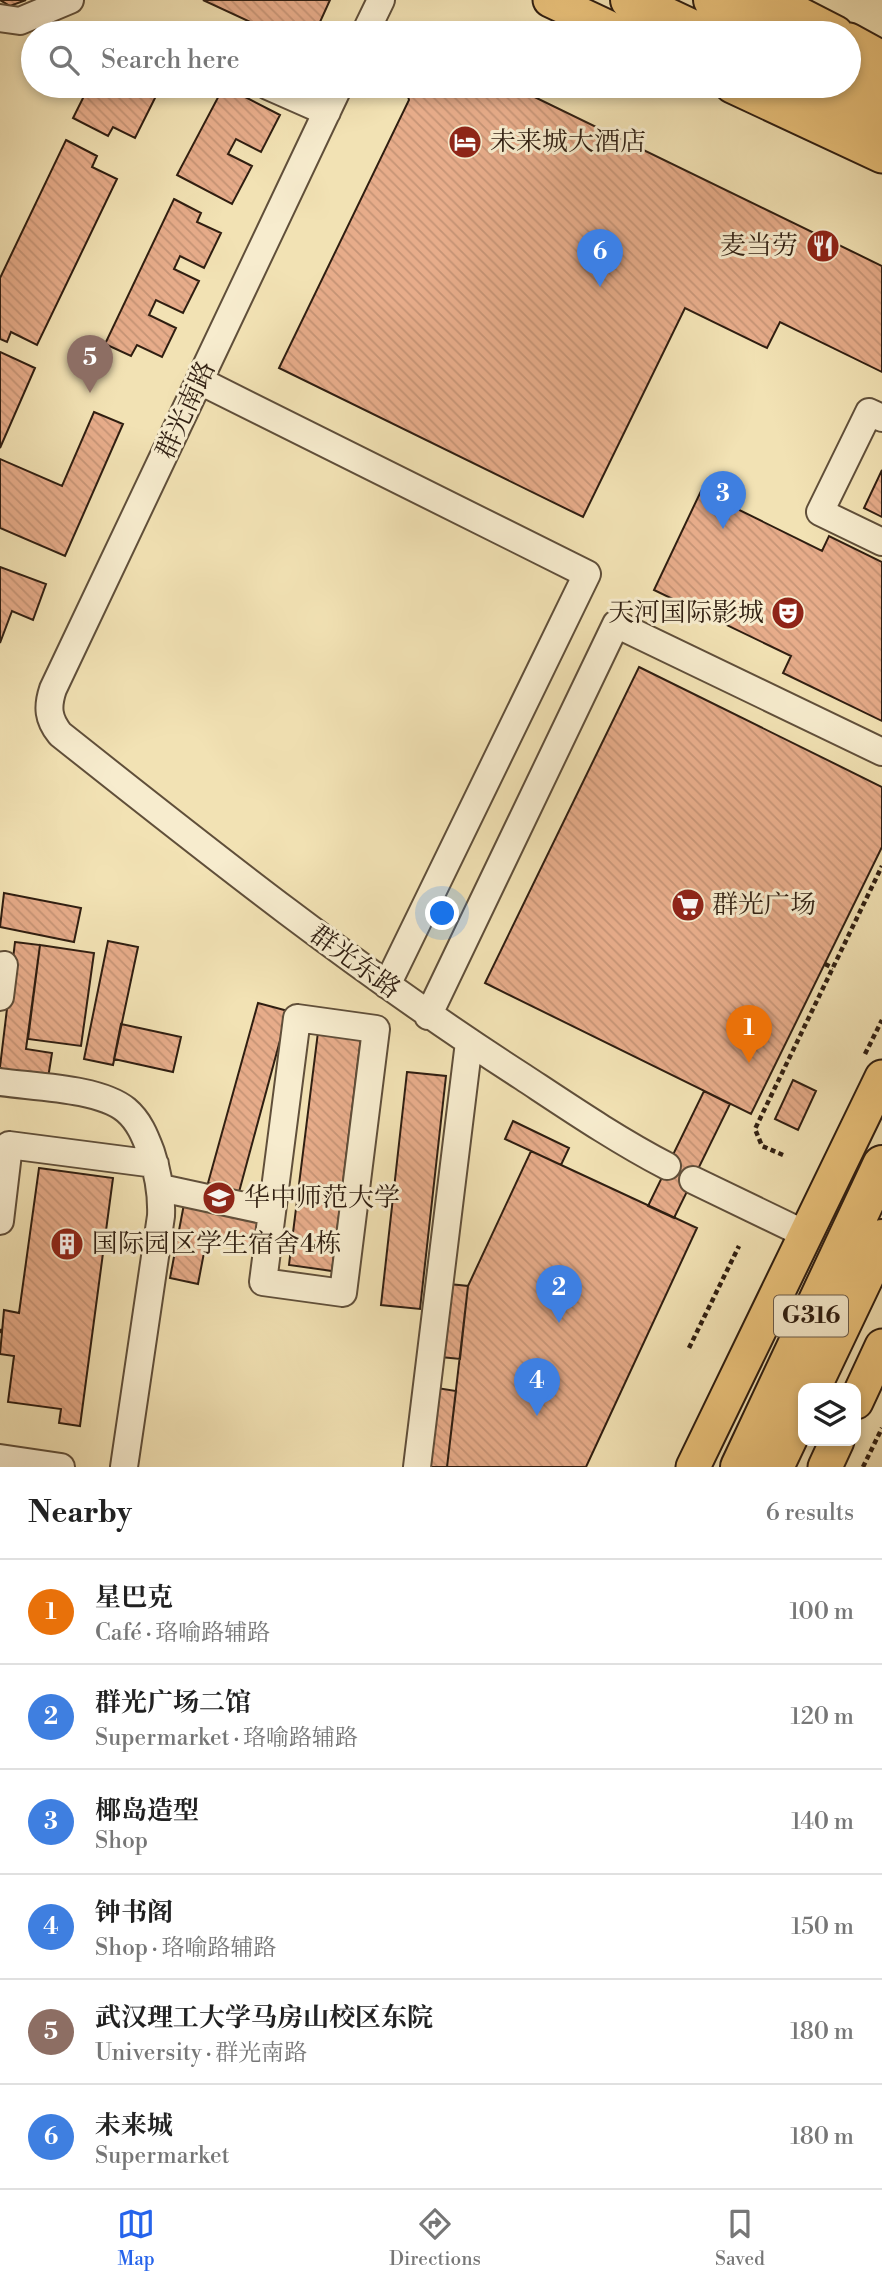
<!DOCTYPE html>
<meta charset="utf-8">
<style>
:root{--surface:#fff;--page:#f6f6f6;--text:#222;--muted:#767676;--line:#e0e0e0;--accent:#2563eb}
body{margin:0;font-family:"Libre Bodoni","Noto Serif SC",serif;background:var(--page);color:var(--text)}
.controls{position:absolute;right:21px;bottom:21px;display:grid;overflow:hidden;border-radius:14px;box-shadow:0 4px 10px #0003}
.controls button{width:63px;height:63px;display:grid;place-items:center;padding:0;border:0;border-bottom:2px solid var(--line);background:var(--surface);color:var(--text);font:35px sans-serif}
.you{position:absolute;left:443px;top:914px;width:24px;height:24px;margin:-18px;border:5px solid #fff;border-radius:50%;background:#1a73e8;box-shadow:0 0 0 10px #1a73e833}
.badge{display:grid;place-items:center;width:46px;height:46px;border-radius:50%;background:var(--accent);color:#fff;font-size:23px;font-weight:700}
.pin{position:absolute;translate:-50% -58px;filter:drop-shadow(0 2px 4px #0008)}
.pin::after{content:'';position:absolute;top:37px;width:24px;height:21px;background:inherit;clip-path:polygon(0 0,100% 0,50% 100%)}
.list{margin:0;padding:0;list-style:none}
h2{display:flex;justify-content:space-between;align-items:center;height:91px;margin:0;padding:0 28px;font-size:30px}
h2 small{font-size:23px;font-weight:400;color:var(--muted)}
.list li{display:grid;grid-template-columns:46px 1fr auto;gap:21px;align-items:center;box-sizing:border-box;height:105px;padding:0 28px;border-top:2px solid var(--line)}
.list b{display:block;font-size:26px;white-space:nowrap}
.list p{margin:0;font-size:23px;white-space:nowrap;color:var(--muted)}
.list em{font-size:23px;font-style:normal;color:var(--muted)}
.icon{flex:none;width:38px;height:38px;fill:none;stroke:currentColor;stroke-width:2;stroke-linecap:round;stroke-linejoin:round}
.map{position:relative;flex:none;width:882px;height:1467px;overflow:hidden}
.search{position:absolute;background:var(--surface);box-shadow:0 4px 10px #0003;left:21px;right:21px;top:21px;height:77px;display:flex;align-items:center;gap:18px;box-sizing:border-box;padding:0 24px;border-radius:38px;color:var(--muted);font-size:26px}
.sheet{height:721px;background:var(--surface)}
nav{display:flex;justify-content:space-around;align-items:center;box-sizing:border-box;height:98px;border-top:2px solid var(--line);background:var(--surface);font-size:19px;color:var(--muted)}
nav a{display:grid;justify-items:center;gap:4px}
nav .on{color:var(--accent)}
.map>svg:first-child{display:block}
.building{fill:url(#building-back-hatch);stroke:#2f1e11;stroke-width:2}
.lines{fill:none;stroke-linecap:round;stroke-linejoin:round}
.minor-casing{stroke:#604f3a;stroke-width:30}
.major-casing{stroke:#2f1e11;stroke-width:37}
.highway-casing{stroke:#2f1e11;stroke-width:42}
.path{stroke:#2f1e11;stroke-width:4.5;stroke-dasharray:5 3.5;stroke-linecap:butt}
.minor{stroke:#f7ecce;stroke-width:26}
.major{stroke:#e9c17a;stroke-width:33}
.highway{stroke:#e9c17a;stroke-width:38}
.labels{text-anchor:middle;dominant-baseline:central;stroke-width:6;stroke-linejoin:round;paint-order:stroke}
.shield{fill:#f7ecce;stroke:#6b5c4a;stroke-width:2}
.shield-label{font-size:24px;font-weight:bold;fill:#2f1e11}
.poi-label{font-size:26px;fill:#2f1e11;stroke:#f7ecce;text-anchor:start}
.street-label{font-size:26px;fill:#2f1e11;stroke:#f7ecce}
</style>
<div class="map">
<svg width="882" height="1467" viewBox="0 0 882 1467">
<defs>
<pattern id="building-back-hatch" width="6" height="6" patternUnits="userSpaceOnUse" patternTransform="scale(1.75)"><rect width="6" height="6" fill="#e7ac8a"/><path d="M-1 5l2 2M0 0l6 6M5-1l2 2" fill="none" stroke="#c69476"/></pattern>
</defs>
<rect width="100%" height="100%" fill="#f2e2b4"/>
<filter id="stains"><feTurbulence type="fractalNoise" baseFrequency=".00286" numOctaves="4"/><feColorMatrix values="0 0 0 0 .2 0 0 0 0 .09 0 0 0 0 .02 0 0 0 .5 -.17"/></filter>
<radialGradient id="worn" r=".72"><stop offset=".6" stop-color="#630" stop-opacity="0"/><stop offset="1" stop-color="#630" stop-opacity=".3"/></radialGradient>
<!-- building -->
<path class="building" d="M0,0H26L10,6Z
M203,0H330L315,33H253L257,25Z
M89,86H161L135,138L113,127L108,136L73,118Z
M224,86L280,115L261,152L236,139L228,154L252,166L232,204L177,175Z
M405,86H512L882,266V372L780,322L767,348L685,308L583,517L279,368L409,100Z
M66,140L97,156L92,167L117,179L37,345L11,332L7,342L0,339V278Z
M174,199L201,213L197,222L221,233L204,268L180,256L174,269L199,281L183,313L156,300L149,315L176,328L162,357L137,345L131,356L105,344Z
M0,352L35,368L0,448Z
M94,412L123,424L65,556L0,528V459L62,486Z
M882,470V517L864,508Z
M701,491L822,551L829,536L882,562V721L783,673L791,656L654,590Z
M0,567L46,584L33,620L12,611L0,643Z
M639,667L882,787V847L751,1114L485,983Z
M4,893L81,908L74,942L0,927Z
M108,941L138,947L113,1065L84,1059Z
M15,942L40,945L26,1049L52,1053L48,1078L5,1072L0,1067Z
M40,945L94,953L81,1046L28,1039Z
M258,1003L288,1011L239,1192L208,1183Z
M121,1024L181,1037L173,1072L114,1059Z
M318,1032L361,1037L332,1271L289,1265Z
M407,1072L446,1076L420,1309L381,1305Z
M793,1080L816,1091L798,1130L775,1119Z
M704,1091L730,1104L674,1218L648,1206Z
M513,1121L569,1148L561,1165L505,1139Z
M531,1151L697,1228L586,1467H447L468,1286Z
M39,1168L113,1178L80,1426L59,1423L61,1409L8,1402L14,1356L0,1354L4,1310L19,1313Z
M184,1204L265,1219L259,1248L207,1237L198,1284L170,1278Z
M449,1284L468,1286L460,1359L441,1357Z
M437,1388L456,1391L447,1467H426Z"/>
<g class="lines">
<defs>
<path id="minor" d="M0,18L20,21L70,0
M365,33L381,0
M268,86L327,112
M339,86L53,689C47,707 48,719 60,734C211,854 361,973 523,1077C570,1108 617,1140 667,1166
M200,381L587,574L387,985
M882,418L869,412L820,512L882,542
M0,997L4,965
M428,1016L616,624L882,752
M297,1018L376,1029L343,1293L263,1282Z
M0,1082C35,1087 99,1088 126,1110C139,1121 145,1136 151,1152C158,1173 162,1193 161,1216L124,1467
M693,1180L807,1235
M161,1188L272,1212
M0,1221L9,1145L155,1164
M0,1458L61,1467
M417,1467L469,1042"/>
<path id="major" d="M550,0L620,33
M772,0L836,33
M849,40L882,58
M732,86L882,156
M856,1402L882,1346
M693,1467L882,1077
M825,1467L837,1441"/>
<path id="highway" d="M630,0L700,33
M713,0L781,33
M849,66L882,82
M809,86L882,121
M811,1388L882,1239
M740,1467L882,1165
M774,1467L803,1406"/>
</defs>
<!-- minor casing -->
<use href="#minor" class="minor-casing"/>
<!-- major casing -->
<use href="#major" class="major-casing"/>
<!-- highway casing -->
<use href="#highway" class="highway-casing"/>
<!-- path -->
<path class="path" d="M825,964L833,968
M865,1054L882,1020
M783,1155L762,1146L755,1129L882,866
M0,1331H2
M689,1348L739,1246
M863,1467L882,1428"/>
<!-- minor -->
<use href="#minor" class="minor"/>
<!-- major -->
<use href="#major" class="major"/>
<!-- highway -->
<use href="#highway" class="highway"/>
</g>
<!-- icons -->
<defs>
<symbol id="hotel-disc" viewBox="-11 -11 22 22"><circle r="9.5" fill="#8f2418" stroke="#f7ecce"/><path d="M-6-4.5h1.5V1H6V5H4.5V3h-9V5H-6ZM-4 0a1.8 1.8 0 1 1 3.6 0ZM.5 0V-2.5h3Q6-2.5 6 0Z" fill="#fff"/></symbol>
<symbol id="restaurant-disc" viewBox="-11 -11 22 22"><circle r="9.5" fill="#8f2418" stroke="#f7ecce"/><path d="M-5-6h1v4h1v-4h1v4h1v-4h1v5L-1.5 .5V6h-2V.5L-5-1ZM5-6V6H3V1.5H1.5Q1.5-4 5-6Z" fill="#fff"/></symbol>
<symbol id="theatre-disc" viewBox="-11 -11 22 22"><circle r="9.5" fill="#8f2418" stroke="#f7ecce"/><path d="M-5-5.5Q0-4 5-5.5V0Q5 5 0 6Q-5 5-5 0ZM-3.3-2.5H-1v1.5H-3.3ZM1-2.5H3.3v1.5H1ZM-2.8 1Q0 5.5 2.8 1Z" fill="#fff"/></symbol>
<symbol id="supermarket-disc" viewBox="-11 -11 22 22"><circle r="9.5" fill="#8f2418" stroke="#f7ecce"/><path d="M-6-5.5h2.5l.6 2H6L4.5 2H-2.5L-4.4-4H-6ZM-1.5 3.2a1.3 1.3 0 1 0 .1 0ZM3 3.2a1.3 1.3 0 1 0 .1 0Z" fill="#fff"/></symbol>
<symbol id="university-disc" viewBox="-11 -11 22 22"><circle r="9.5" fill="#8f2418" stroke="#f7ecce"/><path d="M0-5L7-2L0 1L-7-2ZM-4 1L0 2.5L4 1V4Q0 6-4 4Z" fill="#fff"/></symbol>
<symbol id="building-disc" viewBox="-11 -11 22 22"><circle r="9.5" fill="#8f2418" stroke="#f7ecce"/><path d="M-4-6H4V6H1V3H-1V6H-4ZM-2.5-4.3h1.7v1.8h-1.7ZM.8-4.3h1.7v1.8H.8ZM-2.5-1h1.7V.8h-1.7ZM.8-1h1.7V.8H.8Z" fill="#fff"/></symbol>
</defs>
<g fill-rule="evenodd">
<use href="#hotel-disc" x="446" y="123" width="38" height="38"/>
<use href="#restaurant-disc" x="804" y="227" width="38" height="38"/>
<use href="#theatre-disc" x="769" y="594" width="38" height="38"/>
<use href="#supermarket-disc" x="669" y="886" width="38" height="38"/>
<use href="#university-disc" x="200" y="1179" width="38" height="38"/>
<use href="#building-disc" x="48" y="1225" width="38" height="38"/>
</g>
<g class="labels">
<!-- shield labels -->
<rect class="shield" x="774" y="1295.5" width="74" height="41" rx="5"/>
<g class="shield-label">
<text x="811" y="1316">G316</text>
</g>
<!-- poi labels -->
<g class="poi-label">
<text x="490" y="142">未来城大酒店</text>
<text x="798" y="246" text-anchor="end">麦当劳</text>
<text x="764" y="613" text-anchor="end">天河国际影城</text>
<text x="712" y="905">群光广场</text>
<text x="244" y="1198">华中师范大学</text>
<text x="92" y="1244">国际园区学生宿舍4栋</text>
</g>
<!-- street labels -->
<g class="street-label">
<text transform="translate(186 410) rotate(-65)">群光南路</text>
<text transform="translate(355 962) rotate(36)">群光东路</text>
</g>
</g>
<rect width="100%" height="100%" filter="url(#stains)"/>
<rect width="100%" height="100%" fill="url(#worn)"/>
</svg>
<div class="controls">
<button><svg class="icon" aria-label="layers" viewBox="0 0 24 24"><path d="M12 4l9 5-9 5-9-5zM3 14l9 5 9-5"/></svg></button>
</div>
<div class="you"></div>
<div class="pin badge" style="left:749px;top:1063px;background:#e8710a">1</div>
<div class="pin badge" style="left:559px;top:1323px;background:#3f7fe0">2</div>
<div class="pin badge" style="left:723px;top:529px;background:#3f7fe0">3</div>
<div class="pin badge" style="left:537px;top:1416px;background:#3f7fe0">4</div>
<div class="pin badge" style="left:90px;top:393px;background:#8d6e63">5</div>
<div class="pin badge" style="left:600px;top:287px;background:#3f7fe0">6</div>
<div class="search"><svg class="icon" aria-label="search" viewBox="0 0 24 24"><circle cx="10" cy="10" r="6"/><path d="M15 15l6 6"/></svg>Search here</div>
</div>
<section class="sheet">
<h2>Nearby<small>6 results</small></h2>
<ul class="list">
<li><span class="badge" style="background:#e8710a">1</span><div><b>星巴克</b><p>Café · 珞喻路辅路</p></div><em>100 m</em></li>
<li><span class="badge" style="background:#3f7fe0">2</span><div><b>群光广场二馆</b><p>Supermarket · 珞喻路辅路</p></div><em>120 m</em></li>
<li><span class="badge" style="background:#3f7fe0">3</span><div><b>椰岛造型</b><p>Shop</p></div><em>140 m</em></li>
<li><span class="badge" style="background:#3f7fe0">4</span><div><b>钟书阁</b><p>Shop · 珞喻路辅路</p></div><em>150 m</em></li>
<li><span class="badge" style="background:#8d6e63">5</span><div><b>武汉理工大学马房山校区东院</b><p>University · 群光南路</p></div><em>180 m</em></li>
<li><span class="badge" style="background:#3f7fe0">6</span><div><b>未来城</b><p>Supermarket</p></div><em>180 m</em></li>
</ul>
</section>
<nav>
<a class="on"><svg class="icon" aria-label="map" viewBox="0 0 24 24"><path d="M3 6l6-2 6 2 6-2v14l-6 2-6-2-6 2zM9 4v14M15 6v14"/></svg>Map</a>
<a><svg class="icon" aria-label="directions" viewBox="0 0 24 24"><path d="M12 3l9 9-9 9-9-9zM9 14v-3h6M13 9l2 2-2 2"/></svg>Directions</a>
<a><svg class="icon" aria-label="saved" viewBox="0 0 24 24"><path d="M7 4h10v16l-5-4-5 4z"/></svg>Saved</a>
</nav>
